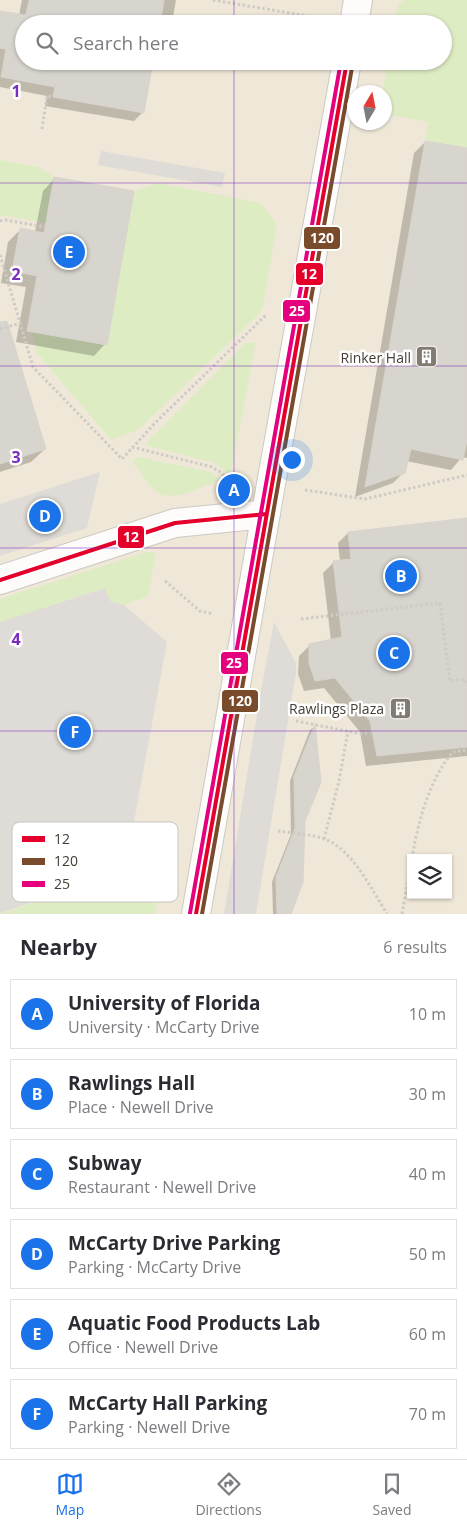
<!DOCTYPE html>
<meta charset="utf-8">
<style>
:root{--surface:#fff;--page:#f2f2f3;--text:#2b2b33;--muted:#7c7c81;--line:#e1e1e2;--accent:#1a73e8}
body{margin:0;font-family:"Open Sans",sans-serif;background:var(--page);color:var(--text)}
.controls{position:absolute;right:15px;bottom:15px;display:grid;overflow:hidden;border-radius:0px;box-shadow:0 1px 4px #0004}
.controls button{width:45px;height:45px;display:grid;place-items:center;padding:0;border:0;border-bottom:1px solid var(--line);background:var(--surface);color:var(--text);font:25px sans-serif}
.compass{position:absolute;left:347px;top:85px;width:45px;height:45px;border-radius:50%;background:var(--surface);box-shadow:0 1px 4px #0004;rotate:10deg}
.you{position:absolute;left:291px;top:459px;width:18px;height:18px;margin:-12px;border:4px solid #fff;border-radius:50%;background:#1a73e8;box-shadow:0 0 0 8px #1a73e833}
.badge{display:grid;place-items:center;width:32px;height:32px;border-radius:50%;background:var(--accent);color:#fff;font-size:16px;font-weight:700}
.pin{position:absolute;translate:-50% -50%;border:2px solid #fff;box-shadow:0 1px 5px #0006}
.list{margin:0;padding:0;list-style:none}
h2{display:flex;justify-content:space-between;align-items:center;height:65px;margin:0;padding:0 20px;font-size:21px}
h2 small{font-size:16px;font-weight:400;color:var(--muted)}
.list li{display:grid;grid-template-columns:32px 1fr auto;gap:15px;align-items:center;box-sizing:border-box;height:70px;margin:0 10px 10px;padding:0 10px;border:1px solid var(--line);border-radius:0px}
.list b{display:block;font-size:19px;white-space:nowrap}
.list p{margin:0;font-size:16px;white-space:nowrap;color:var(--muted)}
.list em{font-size:16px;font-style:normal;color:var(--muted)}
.icon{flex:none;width:28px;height:28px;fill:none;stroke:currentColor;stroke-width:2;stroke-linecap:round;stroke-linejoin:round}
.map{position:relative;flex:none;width:467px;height:914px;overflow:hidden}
.search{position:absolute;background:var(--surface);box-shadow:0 1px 4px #0004;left:15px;right:15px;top:15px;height:55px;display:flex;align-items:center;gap:12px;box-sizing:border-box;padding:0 18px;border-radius:28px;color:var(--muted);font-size:19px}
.sheet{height:545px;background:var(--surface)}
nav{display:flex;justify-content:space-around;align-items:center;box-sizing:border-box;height:70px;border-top:1px solid var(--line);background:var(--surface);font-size:14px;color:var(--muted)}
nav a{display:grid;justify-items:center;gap:2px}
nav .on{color:var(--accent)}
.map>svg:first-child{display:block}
.education{fill:#efe8d8;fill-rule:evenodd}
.green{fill:#deecc4}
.parking{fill:#dfdcd7}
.shadow{fill:#0003}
.building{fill:#d8d4ce;stroke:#d8d4cd}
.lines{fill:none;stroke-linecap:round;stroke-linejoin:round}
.minor-casing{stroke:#ccc9c3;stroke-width:30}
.path{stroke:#cecbc6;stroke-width:3;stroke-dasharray:2.5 2.5;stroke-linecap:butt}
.minor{stroke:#fdfcfb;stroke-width:28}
.bus-1-casing{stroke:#fff;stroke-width:8}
.bus-2-casing{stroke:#fff;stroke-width:8}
.bus-3-casing{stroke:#fff;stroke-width:8}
.bus-1{stroke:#e4002b;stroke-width:4}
.bus-2{stroke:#7a4b2a;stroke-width:4}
.bus-3{stroke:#e5007d;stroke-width:4}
.grid{fill:none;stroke:#7b2cbf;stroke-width:1;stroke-opacity:0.55}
.labels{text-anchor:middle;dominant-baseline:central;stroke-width:5;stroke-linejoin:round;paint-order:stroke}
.poi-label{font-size:14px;fill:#463e33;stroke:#fff;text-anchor:end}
.key{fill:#fff;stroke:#c8c5c2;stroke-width:1}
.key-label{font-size:14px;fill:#463e33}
.grid-label{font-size:16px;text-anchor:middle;font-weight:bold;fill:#7b2cbf;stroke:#fff;stroke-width:5;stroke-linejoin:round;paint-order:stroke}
.line-badge{stroke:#fff;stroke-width:2}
.badge-label{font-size:14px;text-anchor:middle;font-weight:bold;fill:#fff}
</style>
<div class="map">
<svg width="467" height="914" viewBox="0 0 467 914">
<rect width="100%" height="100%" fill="#f0ede7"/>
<!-- education -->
<path class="education" d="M0,0H467V914H0ZM24,24H443V61H24ZM354,92H384V122H354ZM411,858H448V895H411Z"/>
<!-- green -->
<path class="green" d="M404,0H467V148L425,141L428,122L385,114L384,92H383L388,61H443V24H394L398,5Z
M0,160L39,167L54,177L46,223L0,215Z
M157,183L261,203L277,224L263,307L256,317L138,430L111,440L37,353L32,332L134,191Z
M256,342L232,468L228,473L211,462L144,445L245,343Z
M138,457L211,472L220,480C204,486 172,504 157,492C147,484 140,471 132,461Z
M146,552H156L148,596L124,605L110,601L105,588L0,622V599Z
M104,853L155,861L165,865L155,914H0L94,882Z"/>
<!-- parking -->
<path class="parking" d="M101,151L225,173L222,187L98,165Z
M100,472L87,528L0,556V504Z
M105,588L110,601L124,605L167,642L134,822L162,828L155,861L104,853L94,882L0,913V622Z
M274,622L296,663V673L256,914H224L261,691Z"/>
<!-- shadow -->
<path class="shadow" d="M22,0H176L173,17L166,24H24V61L143,112L134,121L45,106L47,96L0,87V12L19,15Z
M425,142L467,149V458L462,457L451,470L406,461L404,472L393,483L355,497L414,153Z
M54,179L105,344L94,356L16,342L26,287L1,283L8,242L20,230L35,232L43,191Z
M0,362L45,449L31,462L0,472Z
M467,520V756L366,766L360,732L324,688L304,691L298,674L299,656L310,645L331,641L323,573L334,562L340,561L338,543L348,533Z
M314,727L320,781L304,821L289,914H273L272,882L291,834L290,781L310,730Z"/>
<!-- building -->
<path class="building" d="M29,0H164L160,24H24V61H153L144,113L53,97L55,87L1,77L6,49L0,48V11L26,15Z
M425,141L467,148V441L463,460L411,449L405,473L365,487Z
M54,177L134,191L107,345L27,331L37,276L12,271L20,228L44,233Z
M7,321L46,449L0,464V322Z
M467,518V747L377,756L370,721L335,678L315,681L309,663V644L342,637L333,561L351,559L348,532Z
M315,724L321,782L305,821L303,882L291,914H277L276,877L295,828L294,776Z"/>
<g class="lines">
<defs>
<path id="minor" d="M354,24L358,0
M0,580L175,523L266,514
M196,914L271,484L347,61"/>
</defs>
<!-- minor casing -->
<use href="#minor" class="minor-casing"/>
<!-- path -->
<path class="path" d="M213,0L319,18
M42,129L47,96L53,97
M0,221L6,220L45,227
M0,255L33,367L122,459L156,422L266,315
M0,329L21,323
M132,447L212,467L222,473L230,482
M305,490L365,499L467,475
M165,581L200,611L213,614
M301,619L440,603L450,681L465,679V686
M296,721L362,734L371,732
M278,831C293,833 310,834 324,839C352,848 372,890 387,914
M324,839L339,781L348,731
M412,858C418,823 429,779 453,752L467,750
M402,914L411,863"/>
<!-- minor -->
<use href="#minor" class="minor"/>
<defs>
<path id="bus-1" d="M0,580L175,523L266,514
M196,914L347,61"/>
<path id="bus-2" d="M202,914L353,62"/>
<path id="bus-3" d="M190,913L341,61"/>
</defs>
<!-- bus-1 casing -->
<use href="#bus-1" class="bus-1-casing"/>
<!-- bus-2 casing -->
<use href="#bus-2" class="bus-2-casing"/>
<!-- bus-3 casing -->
<use href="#bus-3" class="bus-3-casing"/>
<!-- bus-1 -->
<use href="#bus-1" class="bus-1"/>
<!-- bus-2 -->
<use href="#bus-2" class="bus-2"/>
<!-- bus-3 -->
<use href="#bus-3" class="bus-3"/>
</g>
<!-- grid -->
<path class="grid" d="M234,0V24M234,61V914M0,183H467M0,366H467M0,548H467M0,731H467"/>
<!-- icons -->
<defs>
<symbol id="building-square" viewBox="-11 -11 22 22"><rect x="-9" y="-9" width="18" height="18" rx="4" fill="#827b72" stroke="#fff"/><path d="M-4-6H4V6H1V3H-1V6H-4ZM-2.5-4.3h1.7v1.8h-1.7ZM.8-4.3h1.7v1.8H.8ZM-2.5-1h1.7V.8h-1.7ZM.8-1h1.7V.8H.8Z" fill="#fff"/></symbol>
</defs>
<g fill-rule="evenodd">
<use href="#building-square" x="414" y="344" width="25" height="25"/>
<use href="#building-square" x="388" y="696" width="25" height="25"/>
</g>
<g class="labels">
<!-- poi labels -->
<g class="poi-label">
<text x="411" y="357">Rinker Hall</text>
<text x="384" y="708">Rawlings Plaza</text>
</g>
</g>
<!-- legend -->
<rect x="12" y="822" width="166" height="80" rx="8" class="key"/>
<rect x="22" y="836" width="23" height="6" fill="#e4002b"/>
<rect x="22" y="858" width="23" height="7" fill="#7a4b2a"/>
<rect x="22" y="881" width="23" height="6" fill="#e5007d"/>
<g class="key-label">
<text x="54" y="844">12</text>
<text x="54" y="866">120</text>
<text x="54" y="889">25</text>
</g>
<g class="grid-label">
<text x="16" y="97">1</text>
<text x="16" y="280">2</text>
<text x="16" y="463">3</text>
<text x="16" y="645">4</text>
</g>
<g class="line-badge">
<rect x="303" y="226" width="38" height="24" rx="5" fill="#7a4b2a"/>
<rect x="295" y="262" width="29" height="24" rx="5" fill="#e4002b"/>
<rect x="282" y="299" width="29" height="24" rx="5" fill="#e5007d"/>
<rect x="117" y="525" width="28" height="24" rx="5" fill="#e4002b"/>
<rect x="220" y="651" width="29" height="24" rx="5" fill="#e5007d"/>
<rect x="221" y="689" width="38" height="24" rx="5" fill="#7a4b2a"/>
</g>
<g class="badge-label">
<text x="322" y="243">120</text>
<text x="309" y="279">12</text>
<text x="297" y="316">25</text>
<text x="131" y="542">12</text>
<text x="234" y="668">25</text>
<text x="240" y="706">120</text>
</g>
</svg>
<div class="controls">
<button><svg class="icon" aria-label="layers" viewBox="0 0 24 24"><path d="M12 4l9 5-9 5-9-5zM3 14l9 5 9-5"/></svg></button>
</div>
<svg class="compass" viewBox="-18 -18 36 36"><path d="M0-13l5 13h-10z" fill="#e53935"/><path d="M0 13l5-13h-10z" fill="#7c7c81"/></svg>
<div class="you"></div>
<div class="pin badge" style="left:234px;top:490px">A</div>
<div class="pin badge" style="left:401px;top:576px">B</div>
<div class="pin badge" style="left:394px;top:653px">C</div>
<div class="pin badge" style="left:45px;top:516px">D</div>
<div class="pin badge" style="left:69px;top:252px">E</div>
<div class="pin badge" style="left:75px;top:732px">F</div>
<div class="search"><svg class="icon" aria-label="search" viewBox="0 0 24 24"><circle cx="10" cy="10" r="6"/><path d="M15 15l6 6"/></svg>Search here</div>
</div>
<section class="sheet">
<h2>Nearby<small>6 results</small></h2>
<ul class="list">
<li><span class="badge">A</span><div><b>University of Florida</b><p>University · McCarty Drive</p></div><em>10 m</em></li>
<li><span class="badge">B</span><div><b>Rawlings Hall</b><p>Place · Newell Drive</p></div><em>30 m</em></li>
<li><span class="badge">C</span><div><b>Subway</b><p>Restaurant · Newell Drive</p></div><em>40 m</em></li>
<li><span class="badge">D</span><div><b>McCarty Drive Parking</b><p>Parking · McCarty Drive</p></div><em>50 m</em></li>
<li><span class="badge">E</span><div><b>Aquatic Food Products Lab</b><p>Office · Newell Drive</p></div><em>60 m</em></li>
<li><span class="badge">F</span><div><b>McCarty Hall Parking</b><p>Parking · Newell Drive</p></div><em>70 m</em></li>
</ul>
</section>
<nav>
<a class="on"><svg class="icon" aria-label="map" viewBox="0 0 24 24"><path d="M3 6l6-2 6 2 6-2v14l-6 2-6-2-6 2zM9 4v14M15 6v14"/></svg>Map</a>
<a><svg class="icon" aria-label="directions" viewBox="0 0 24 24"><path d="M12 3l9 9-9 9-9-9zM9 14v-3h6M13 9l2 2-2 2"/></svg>Directions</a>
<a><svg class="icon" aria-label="saved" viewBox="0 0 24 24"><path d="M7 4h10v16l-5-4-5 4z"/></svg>Saved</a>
</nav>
